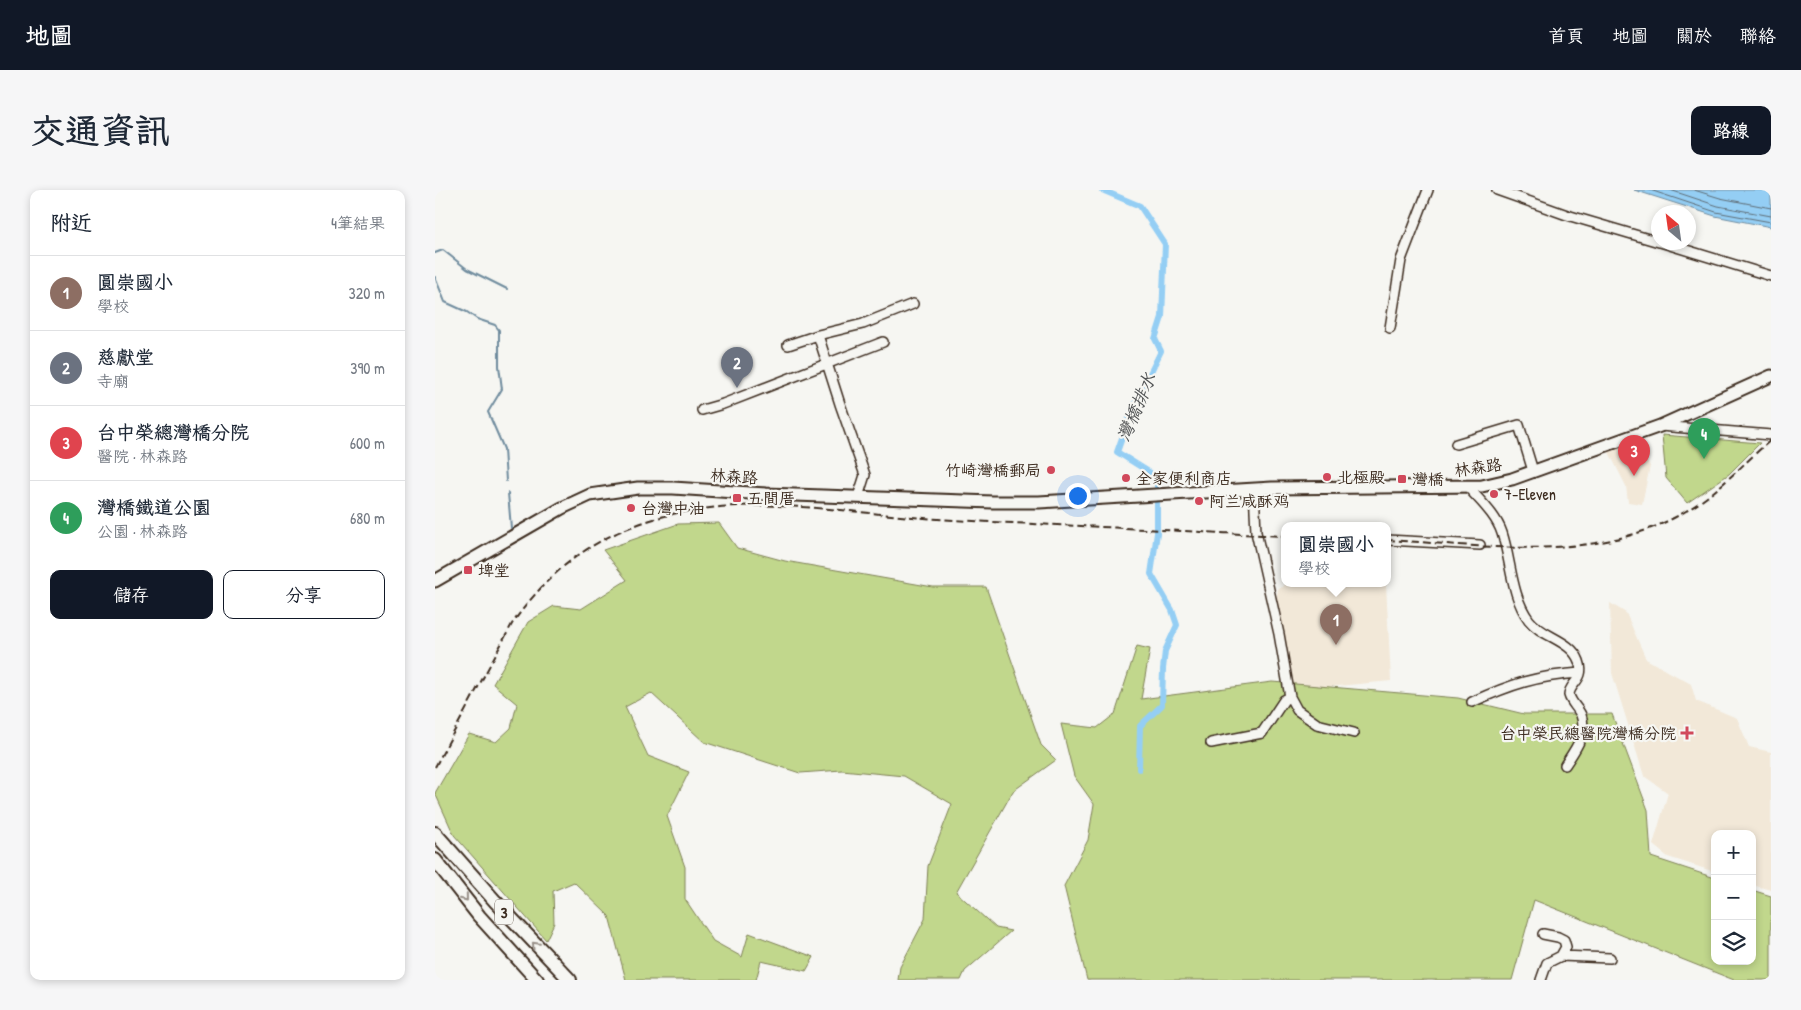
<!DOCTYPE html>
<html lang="zh-TW">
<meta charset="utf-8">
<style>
:root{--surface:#fff;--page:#f6f6f7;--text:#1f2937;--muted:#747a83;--line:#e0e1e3;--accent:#111827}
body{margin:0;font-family:"Patrick Hand","LXGW WenKai TC",sans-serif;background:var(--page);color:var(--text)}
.controls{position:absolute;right:15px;bottom:15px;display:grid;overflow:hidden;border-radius:10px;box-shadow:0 2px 8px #0003}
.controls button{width:45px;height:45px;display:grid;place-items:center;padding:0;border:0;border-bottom:1px solid var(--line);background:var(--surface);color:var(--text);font:25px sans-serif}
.compass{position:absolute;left:1216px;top:15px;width:45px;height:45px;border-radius:50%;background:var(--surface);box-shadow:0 2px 8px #0003;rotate:331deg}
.you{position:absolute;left:642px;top:305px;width:18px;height:18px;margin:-12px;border:4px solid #fff;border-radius:50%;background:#1a73e8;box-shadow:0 0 0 8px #1a73e833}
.badge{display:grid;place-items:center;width:32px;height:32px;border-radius:50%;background:var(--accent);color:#fff;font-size:16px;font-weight:700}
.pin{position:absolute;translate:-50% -41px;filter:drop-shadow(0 1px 2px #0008)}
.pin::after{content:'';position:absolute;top:26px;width:18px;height:15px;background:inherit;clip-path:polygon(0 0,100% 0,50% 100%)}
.popup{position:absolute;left:846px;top:332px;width:110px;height:65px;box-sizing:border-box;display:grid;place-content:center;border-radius:10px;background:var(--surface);filter:drop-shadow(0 1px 4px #0005);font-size:16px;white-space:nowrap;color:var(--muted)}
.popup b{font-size:19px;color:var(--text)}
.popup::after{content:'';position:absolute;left:50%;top:100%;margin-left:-10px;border:10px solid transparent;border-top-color:var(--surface)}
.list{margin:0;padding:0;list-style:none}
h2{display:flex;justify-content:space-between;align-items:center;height:65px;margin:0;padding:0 20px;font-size:21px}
h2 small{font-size:16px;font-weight:400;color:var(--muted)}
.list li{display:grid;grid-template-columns:32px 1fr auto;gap:15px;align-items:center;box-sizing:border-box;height:75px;padding:0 20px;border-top:1px solid var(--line)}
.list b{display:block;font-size:19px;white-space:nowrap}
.list p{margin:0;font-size:16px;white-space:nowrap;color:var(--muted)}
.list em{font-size:16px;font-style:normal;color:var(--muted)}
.actions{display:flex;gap:10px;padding:15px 20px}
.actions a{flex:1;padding:11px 0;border:1px solid var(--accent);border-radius:10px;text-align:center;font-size:18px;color:var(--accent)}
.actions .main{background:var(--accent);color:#fff}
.icon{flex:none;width:28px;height:28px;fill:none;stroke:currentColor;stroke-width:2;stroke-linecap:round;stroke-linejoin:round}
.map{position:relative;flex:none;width:1336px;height:790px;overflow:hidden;border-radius:10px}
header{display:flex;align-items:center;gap:30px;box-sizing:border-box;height:70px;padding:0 25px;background:var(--accent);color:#fff}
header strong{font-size:24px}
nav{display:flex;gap:28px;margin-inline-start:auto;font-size:18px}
.intro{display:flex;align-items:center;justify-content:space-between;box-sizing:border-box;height:120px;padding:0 30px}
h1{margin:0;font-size:35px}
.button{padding:12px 22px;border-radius:10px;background:var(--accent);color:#fff;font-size:18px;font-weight:700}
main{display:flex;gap:30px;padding:0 30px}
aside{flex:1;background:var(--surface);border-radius:10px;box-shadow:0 2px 8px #0003}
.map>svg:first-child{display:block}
.built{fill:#f2e8d8}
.green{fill:#c1d78c;stroke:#7e8055}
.water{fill:#94cef4;stroke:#708c9e}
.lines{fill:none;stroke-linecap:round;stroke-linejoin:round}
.shore{stroke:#5f6c74;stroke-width:1}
.stream{stroke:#708c9e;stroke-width:2}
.canal{stroke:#94cef4;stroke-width:6}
.minor-casing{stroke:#3b2a1e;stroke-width:12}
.major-casing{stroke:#3b2a1e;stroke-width:15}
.highway-casing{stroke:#3b2a1e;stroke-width:16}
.minor{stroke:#f6f6f2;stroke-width:9}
.major{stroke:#f6f6f2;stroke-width:11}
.highway{stroke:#f6f6f2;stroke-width:12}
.rail{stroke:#3b2a1e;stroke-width:2;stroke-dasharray:8 4;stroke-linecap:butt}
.oneway{stroke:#989088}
.poi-dot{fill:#d1495b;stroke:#f6f6f2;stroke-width:2}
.labels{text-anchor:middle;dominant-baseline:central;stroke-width:4.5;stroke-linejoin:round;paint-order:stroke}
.shield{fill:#f6f6f2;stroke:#73675e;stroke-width:1}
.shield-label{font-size:15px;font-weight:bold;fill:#3b2a1e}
.street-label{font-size:16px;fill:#3b2a1e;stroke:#f6f6f2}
.poi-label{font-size:16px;fill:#3b2a1e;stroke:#f6f6f2;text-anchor:start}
.water-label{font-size:18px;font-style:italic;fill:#515354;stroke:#f6f6f2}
</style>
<header>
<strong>地圖</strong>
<nav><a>首頁</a><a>地圖</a><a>關於</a><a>聯絡</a></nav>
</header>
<div class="intro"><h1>交通資訊</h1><a class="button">路線</a></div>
<main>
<aside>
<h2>附近<small>4筆結果</small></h2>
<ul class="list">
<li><span class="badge" style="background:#8d6e63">1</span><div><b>圓崇國小</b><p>學校</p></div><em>320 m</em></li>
<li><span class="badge" style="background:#6b7280">2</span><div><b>慈獻堂</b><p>寺廟</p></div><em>390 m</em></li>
<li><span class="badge" style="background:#e0444e">3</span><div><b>台中榮總灣橋分院</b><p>醫院 · 林森路</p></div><em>600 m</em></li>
<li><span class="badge" style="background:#2e9e5b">4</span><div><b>灣橋鐵道公園</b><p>公園 · 林森路</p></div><em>680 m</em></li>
</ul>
<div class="actions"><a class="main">儲存</a><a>分享</a></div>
</aside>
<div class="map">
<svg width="1336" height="790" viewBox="0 0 1336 790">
<rect width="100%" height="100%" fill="#f6f6f2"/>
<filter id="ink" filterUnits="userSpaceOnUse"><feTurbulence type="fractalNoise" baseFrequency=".02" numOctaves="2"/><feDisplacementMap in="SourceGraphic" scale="10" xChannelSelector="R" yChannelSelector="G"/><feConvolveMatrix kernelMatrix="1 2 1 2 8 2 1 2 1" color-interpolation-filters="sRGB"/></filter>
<g filter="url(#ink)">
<!-- built -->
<path class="built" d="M1200,250L1215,276L1207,314L1193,312L1191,296L1173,260Z
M850,392V394H951L956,491L859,500L839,420L843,399L849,396Z
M1175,413L1191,423L1211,469L1256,494L1261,511L1302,528L1314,557L1336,562V700L1317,695V644H1280V682L1233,667L1218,655L1233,603L1209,586L1177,483Z"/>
<!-- green -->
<path class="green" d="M1227,245L1325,253L1294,284L1252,313L1231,288Z
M284,333L302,358L350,371L498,397H551L606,555L621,570L578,601L521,702L561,738L576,741L530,781L526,790H463L465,777L490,729L493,676L517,614L469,586L407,580L365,583L269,552L216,503L190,517L213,566L254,582L232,626L250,677V709L278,751L307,767L314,743L379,767L371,781L326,771L321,790H191L174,726L139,692L118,701L119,733L111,750L19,645L0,603L34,544L61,552L76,538L82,514L58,494L93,432L119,416L146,419L192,390L168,360L243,334Z
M702,456L715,459L706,509L837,492L1023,508L1089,524H1177L1213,620L1216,667L1280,688V771H1317V700L1336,706V790H1299L1099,710L1077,790H652L629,696L653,650L659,614L639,586L626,534L662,538L680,524Z"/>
<!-- water -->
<path class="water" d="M1199,0H1336V37L1280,26Z"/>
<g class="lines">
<!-- shore -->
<path class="shore" d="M1215,0L1281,22L1336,32
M1235,0L1283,16L1336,26
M1259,0L1285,8L1336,18"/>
<!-- stream -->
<path class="stream" d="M0,63L8,60L32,79L72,99
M0,87L10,112L32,122L42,129L60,135L64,140V176L67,199L53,222L69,259L71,291
M73,303L76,338"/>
<!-- canal -->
<path class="canal" d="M667,0L705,16L730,54L727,127L720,149L726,161L697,220L682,262L722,287V343L716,384L737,420L742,435L730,461L728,479L727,515L705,536L704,579"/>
<defs>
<path id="minor" d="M1062,0L1132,25L1224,52
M1225,52L1336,86
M955,138L966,70L993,0
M353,155L383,145
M267,220L288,214L448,152
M1225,236L1336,245
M1021,254L1084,235L1098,281
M1033,297C1045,311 1061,325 1067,343C1076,370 1076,406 1094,430C1107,447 1136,450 1144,471C1151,490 1134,493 1134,505C1136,513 1143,518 1146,525C1153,544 1139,561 1130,575
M819,299L821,342L844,444L855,507L862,520L882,534L919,543
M423,307L430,285L405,214L383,145L428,134L478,114
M952,350L1045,355
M1037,512C1077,494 1101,486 1145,483
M776,553L827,543L849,510L855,507
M1108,744L1123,747L1129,750L1131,757L1126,766
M1106,790L1112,773L1126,766L1175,768"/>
<path id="major" d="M0,391L127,318L155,305L203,298H238L331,304L558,312H604L837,298L1047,296L1077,289L1225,236L1336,186"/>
<path id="highway" d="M0,643L60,711L135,790
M0,670L44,726L102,790"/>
</defs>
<!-- minor casing -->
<use href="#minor" class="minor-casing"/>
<!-- major casing -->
<use href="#major" class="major-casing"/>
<!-- highway casing -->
<use href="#highway" class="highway-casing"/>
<!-- minor -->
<use href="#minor" class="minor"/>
<!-- major -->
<use href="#major" class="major"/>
<!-- highway -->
<use href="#highway" class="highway"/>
<!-- rail -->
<path class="rail" d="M952,350C1050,355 1162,375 1251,321C1283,303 1308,273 1336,250
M0,577L77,434C114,381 156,348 219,329C309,302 410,323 503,329C550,332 598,334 646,336C714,339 782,343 850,346"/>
</g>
<!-- one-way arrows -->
<defs><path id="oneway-chevron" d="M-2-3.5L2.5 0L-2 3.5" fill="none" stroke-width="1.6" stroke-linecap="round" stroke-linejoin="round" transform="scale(1.25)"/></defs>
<g class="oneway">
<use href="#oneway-chevron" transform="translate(30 708) rotate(51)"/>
<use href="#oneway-chevron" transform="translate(100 755) rotate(-133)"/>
</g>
</g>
<!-- markers -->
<g class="poi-dot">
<circle cx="616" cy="280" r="5"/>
<circle cx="892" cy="287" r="5"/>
<circle cx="691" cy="288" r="5"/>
<rect x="962" y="284" width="10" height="10" rx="2.5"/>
<circle cx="1059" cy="304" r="5"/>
<rect x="297" y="303" width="10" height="10" rx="2.5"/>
<circle cx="764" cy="311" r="5"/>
<circle cx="196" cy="318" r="5"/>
<rect x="28" y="375" width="10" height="10" rx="2.5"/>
<path d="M1249.5 535.5h5v5h5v5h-5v5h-5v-5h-5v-5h5z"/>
</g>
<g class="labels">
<!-- shield labels -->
<rect class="shield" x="60" y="709.5" width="18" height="25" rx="4"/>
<g class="shield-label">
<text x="69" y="722">3</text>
</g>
<!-- street labels -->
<g class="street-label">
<text transform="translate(1043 277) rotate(-8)">林森路</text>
<text transform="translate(299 286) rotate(4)">林森路</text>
</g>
<!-- poi labels -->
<g class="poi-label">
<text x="606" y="280" text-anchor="end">竹崎灣橋郵局</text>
<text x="902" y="287">北極殿</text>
<text x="701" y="288">全家便利商店</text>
<text x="977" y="289">灣橋</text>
<text x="1069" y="304">7-Eleven</text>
<text x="312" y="308">五間厝</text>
<text x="774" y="311">阿兰咸酥鸡</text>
<text x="206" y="318">台灣中油</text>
<text x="43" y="380">埤堂</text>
<text x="1241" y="543" text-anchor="end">台中榮民總醫院灣橋分院</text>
</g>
<!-- water labels -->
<g class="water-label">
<text transform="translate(701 217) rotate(-67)">灣橋排水</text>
</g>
</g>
</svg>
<div class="controls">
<button>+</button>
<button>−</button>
<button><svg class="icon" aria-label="layers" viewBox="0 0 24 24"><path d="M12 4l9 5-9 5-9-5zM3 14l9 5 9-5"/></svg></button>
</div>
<svg class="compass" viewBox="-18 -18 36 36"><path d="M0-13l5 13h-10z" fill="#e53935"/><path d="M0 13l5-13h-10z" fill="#747a83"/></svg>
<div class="you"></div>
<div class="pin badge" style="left:901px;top:455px;background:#8d6e63">1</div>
<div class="popup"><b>圓崇國小</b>學校</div>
<div class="pin badge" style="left:302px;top:198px;background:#6b7280">2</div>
<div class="pin badge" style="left:1199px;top:286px;background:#e0444e">3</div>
<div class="pin badge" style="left:1269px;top:269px;background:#2e9e5b">4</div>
</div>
</main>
